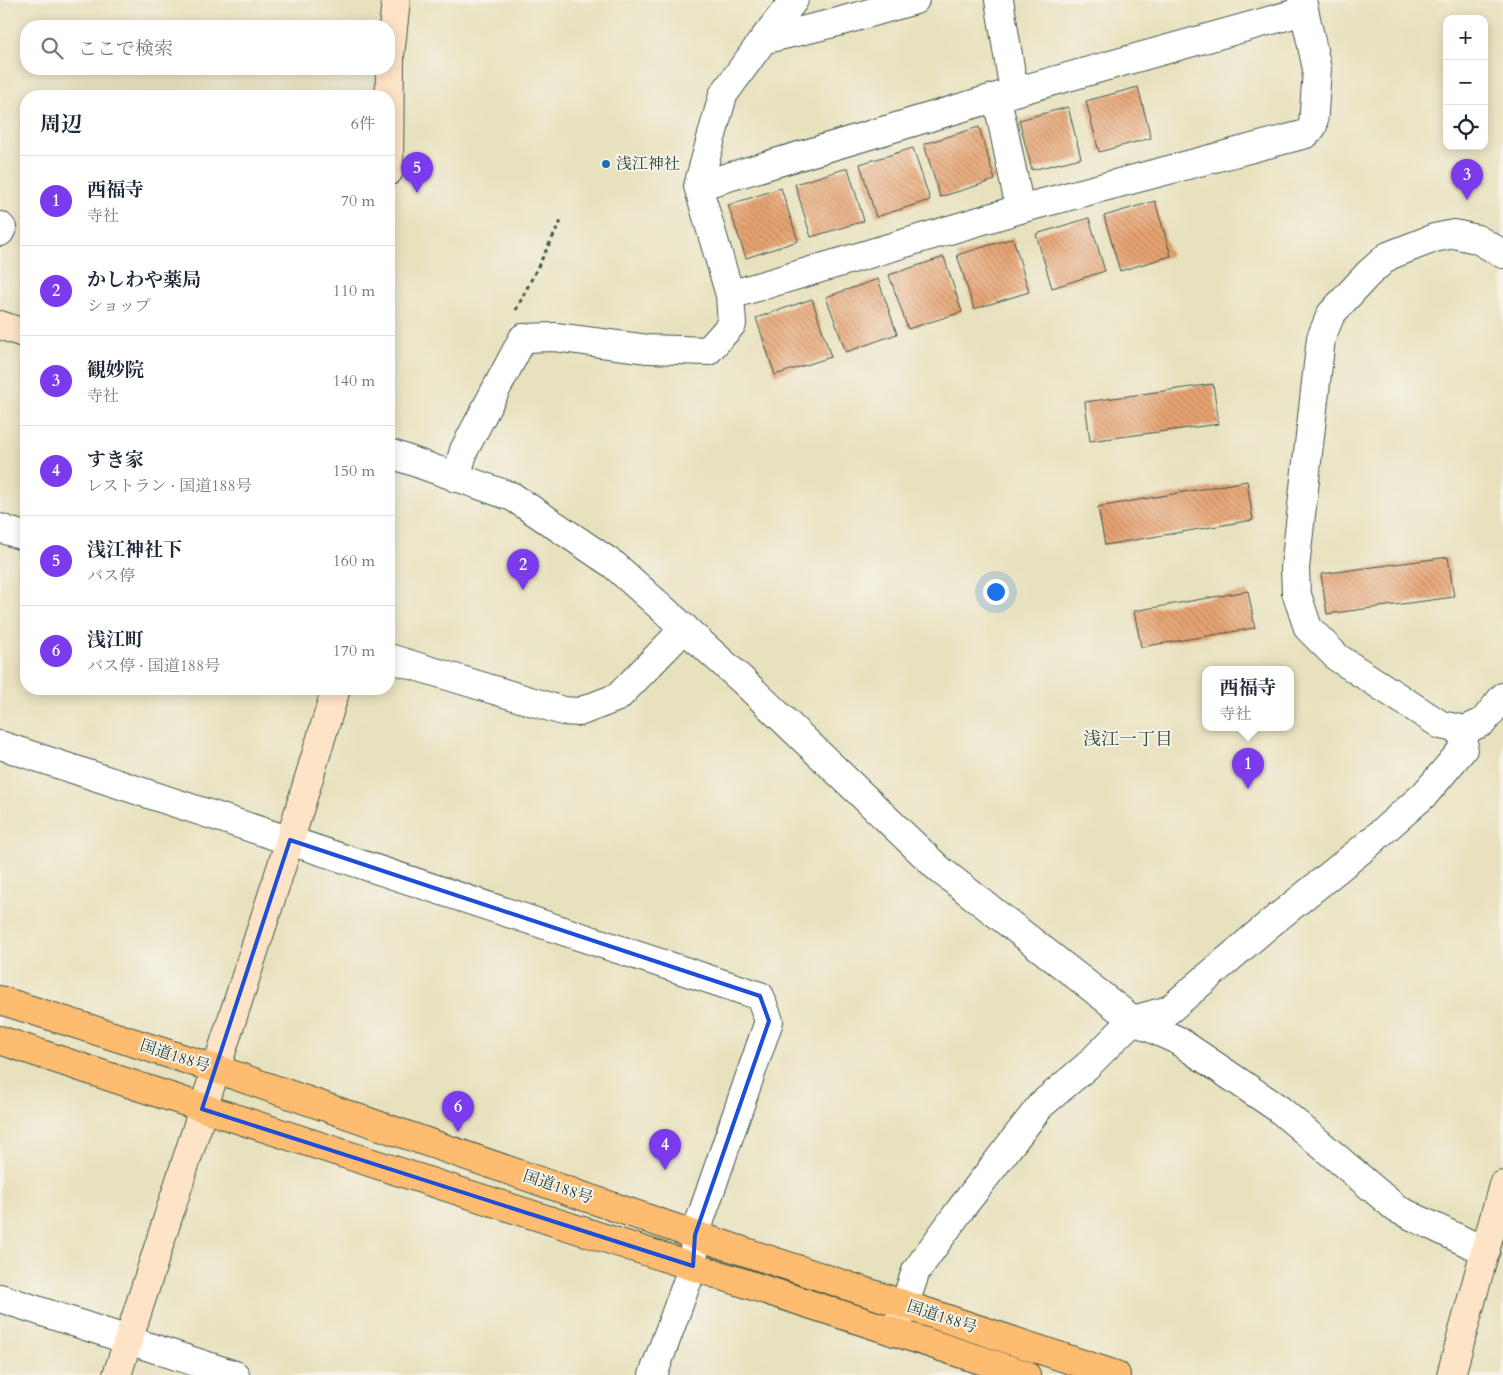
<!DOCTYPE html>
<html lang="ja">
<meta charset="utf-8">
<style>
:root{--surface:#fff;--page:#f2f2f3;--text:#1f2937;--muted:#747a83;--line:#e0e1e3;--accent:#7c3aed}
body{margin:0;font-family:Cardo,"Noto Serif JP",serif;background:var(--page);color:var(--text)}
.controls{position:absolute;right:15px;top:15px;display:grid;overflow:hidden;border-radius:10px;box-shadow:0 2px 12px #0003}
.controls button{width:45px;height:45px;display:grid;place-items:center;padding:0;border:0;border-bottom:1px solid var(--line);background:var(--surface);color:var(--text);font:25px sans-serif}
.you{position:absolute;left:995px;top:591px;width:18px;height:18px;margin:-12px;border:4px solid #fff;border-radius:50%;background:#1a73e8;box-shadow:0 0 0 8px #1a73e833}
.badge{display:grid;place-items:center;width:32px;height:32px;border-radius:50%;background:var(--accent);color:#fff;font-size:16px;font-weight:700}
.pin{position:absolute;translate:-50% -41px;filter:drop-shadow(0 1px 2px #0008)}
.pin::after{content:'';position:absolute;top:26px;width:18px;height:15px;background:inherit;clip-path:polygon(0 0,100% 0,50% 100%)}
.popup{position:absolute;left:1202px;top:666px;width:92px;height:65px;box-sizing:border-box;display:grid;place-content:center;border-radius:10px;background:var(--surface);filter:drop-shadow(0 1px 4px #0005);font-size:16px;white-space:nowrap;color:var(--muted)}
.popup b{font-size:19px;color:var(--text)}
.popup::after{content:'';position:absolute;left:50%;top:100%;margin-left:-10px;border:10px solid transparent;border-top-color:var(--surface)}
.list{margin:0;padding:0;list-style:none}
h2{display:flex;justify-content:space-between;align-items:center;height:65px;margin:0;padding:0 20px;font-size:21px}
h2 small{font-size:16px;font-weight:400;color:var(--muted)}
.list li{display:grid;grid-template-columns:32px 1fr auto;gap:15px;align-items:center;box-sizing:border-box;height:90px;padding:0 20px;border-top:1px solid var(--line)}
.list b{display:block;font-size:19px;white-space:nowrap}
.list p{margin:0;font-size:16px;white-space:nowrap;color:var(--muted)}
.list em{font-size:16px;font-style:normal;color:var(--muted)}
.icon{flex:none;width:28px;height:28px;fill:none;stroke:currentColor;stroke-width:2;stroke-linecap:round;stroke-linejoin:round}
.map{position:relative;flex:none;width:1503px;height:1375px;overflow:hidden}
.search{position:absolute;background:var(--surface);box-shadow:0 2px 12px #0003;left:20px;top:20px;width:375px;height:55px;display:flex;align-items:center;gap:12px;box-sizing:border-box;padding:0 18px;border-radius:20px;color:var(--muted);font-size:19px}
.panel{position:absolute;background:var(--surface);box-shadow:0 2px 12px #0003;left:20px;top:90px;width:375px;height:605px;border-radius:20px}
.map>svg:first-child{display:block}
.building{fill:url(#building-back-hatch)}
.lines{fill:none;stroke-linecap:round;stroke-linejoin:round}
.street-casing{stroke:#3d5649;stroke-width:30}
.secondary-casing{stroke:#3d5649;stroke-width:30}
.highway-casing{stroke:#3d5649;stroke-width:30}
.path{stroke:#3d5649;stroke-width:3;stroke-dasharray:4 4;stroke-linecap:butt}
.street{stroke:#fff;stroke-width:28}
.secondary{stroke:#fee4c6;stroke-width:28}
.highway{stroke:#fdbc70;stroke-width:28}
.marked{fill:none;stroke:#1d4ed8;stroke-width:4;stroke-linejoin:round}
.poi-dot{fill:#1f6fb2;stroke:#f7f3e8;stroke-width:2}
.labels{text-anchor:middle;dominant-baseline:central;stroke-width:4;stroke-linejoin:round;paint-order:stroke}
.poi-label{font-size:16px;fill:#1f3d34;stroke:#f7f3e8;text-anchor:start}
.street-label{font-size:16px;fill:#1f3d34;stroke:#f7f3e8}
.neighbourhood-label{font-size:18px;fill:#1f3d34;stroke:#f7f3e8}
</style>
<div class="map">
<svg width="1503" height="1375" viewBox="0 0 1503 1375">
<defs>
<pattern id="building-back-hatch" width="6" height="6" patternUnits="userSpaceOnUse" patternTransform="scale(1.25)"><rect width="6" height="6" fill="#e7a372"/><path d="M-1 5l2 2M0 0l6 6M5-1l2 2" fill="none" stroke="#bb865e"/></pattern>
</defs>
<rect width="100%" height="100%" fill="#f7f3e8"/>
<filter id="ink" filterUnits="userSpaceOnUse"><feTurbulence type="fractalNoise" baseFrequency=".02" numOctaves="2"/><feDisplacementMap in="SourceGraphic" scale="10" xChannelSelector="R" yChannelSelector="G"/><feConvolveMatrix kernelMatrix="1 2 1 2 8 2 1 2 1" color-interpolation-filters="sRGB"/></filter>
<filter id="wash" filterUnits="userSpaceOnUse"><feTurbulence type="fractalNoise" baseFrequency=".0096" numOctaves="4" result="noise"/><feDisplacementMap in="SourceGraphic" scale="20" xChannelSelector="R" yChannelSelector="G"/><feGaussianBlur stdDeviation="1.12" result="paint"/><feColorMatrix in="noise" values="0 0 0 0 0 0 0 0 0 0 0 0 0 0 0 0 0 1.4 0 .05"/><feComposite in="paint" operator="in"/></filter>
<g filter="url(#wash)">
<rect width="100%" height="100%" fill="#e8e1be"/>
<g id="blocks">
<!-- building -->
<path class="building" d="M1138,87L1151,138L1099,152L1086,101Z
M1068,107L1081,158L1032,170L1019,120Z
M979,127L995,180L940,197L924,144Z
M913,148L930,200L876,217L860,164Z
M848,168L864,221L811,237L795,184Z
M781,188L798,241L746,258L728,205Z
M1155,201L1171,256L1120,271L1104,216Z
M1089,218L1105,271L1052,288L1036,234Z
M1013,238L1029,292L974,309L957,255Z
M944,257L962,312L908,329L889,275Z
M878,279L897,334L846,352L826,297Z
M812,299L831,357L775,375L756,318Z
M1213,384L1219,424L1090,441L1085,402Z
M1247,481L1253,520L1105,545L1098,507Z
M1448,557L1454,597L1327,614L1321,574Z
M1248,591L1255,628L1141,647L1134,611Z"/>
</g>
</g>
<g filter="url(#ink)">
<use href="#blocks" fill-opacity="0" stroke="#3d5649" stroke-width="1"/>
<g class="lines">
<defs>
<path id="street" d="M999,0L1014,92
M763,40L794,0
M997,98L1020,209
M698,186L1014,92L1304,11
M0,226L2,228L0,232
M730,295L1020,209L1306,134L1313,126L1317,69L1302,0
M389,453L513,497L614,565L742,680L939,869L1133,1020L1177,1040L1279,1109L1397,1209L1470,1244L1486,1250
M456,478L464,450L523,338L555,337L648,349L708,351L732,324L730,295L698,186L723,95L763,40L838,22L915,0
M0,528L26,537
M389,658L563,711L579,712L618,697L685,628
M1465,730L1441,725L1338,658L1308,628L1296,592L1295,568L1321,338L1331,314L1368,274L1388,256L1434,238L1454,234L1477,239L1503,254
M0,745L760,996L769,1021L695,1235L693,1266L653,1375
M0,1298L235,1375
M895,1332L916,1271L960,1210L1041,1105L1087,1066L1133,1020L1169,1010L1267,926L1365,847L1425,794L1463,749L1465,730L1483,722L1503,697"/>
<path id="secondary" d="M389,171L390,56L396,0
M0,325L26,334
M117,1375L290,840L336,689
M1451,1375L1503,1185"/>
<path id="highway" d="M0,1000L216,1069L695,1235L1116,1375
M0,1040C341,1156 685,1262 1026,1375"/>
</defs>
<!-- street casing -->
<use href="#street" class="street-casing"/>
<!-- secondary casing -->
<use href="#secondary" class="secondary-casing"/>
<!-- highway casing -->
<use href="#highway" class="highway-casing"/>
<!-- path -->
<path class="path" d="M516,310L561,221"/>
<!-- street -->
<use href="#street" class="street"/>
<!-- secondary -->
<use href="#secondary" class="secondary"/>
<!-- highway -->
<use href="#highway" class="highway"/>
</g>
</g>
<!-- marked area -->
<path class="marked" d="M290,840L760,996L769,1021L695,1235L693,1266L202,1109Z"/>
<!-- markers -->
<circle class="poi-dot" cx="606" cy="164" r="5"/>
<g class="labels">
<!-- poi labels -->
<g class="poi-label">
<text x="616" y="164">浅江神社</text>
</g>
<!-- street labels -->
<g class="street-label">
<text transform="translate(175 1056) rotate(18)">国道188号</text>
<text transform="translate(558 1187) rotate(19)">国道188号</text>
<text transform="translate(942 1317) rotate(18)">国道188号</text>
</g>
<!-- neighbourhood labels -->
<g class="neighbourhood-label">
<text x="1128" y="739">浅江一丁目</text>
</g>
</g>
</svg>
<div class="controls">
<button>+</button>
<button>−</button>
<button><svg class="icon" aria-label="locate" viewBox="0 0 24 24"><circle cx="12" cy="12" r="6"/><path d="M12 2v4M12 18v4M2 12h4M18 12h4"/></svg></button>
</div>
<div class="you"></div>
<div class="pin badge" style="left:1248px;top:789px">1</div>
<div class="popup"><b>西福寺</b>寺社</div>
<div class="pin badge" style="left:523px;top:590px">2</div>
<div class="pin badge" style="left:1467px;top:200px">3</div>
<div class="pin badge" style="left:665px;top:1170px">4</div>
<div class="pin badge" style="left:417px;top:193px">5</div>
<div class="pin badge" style="left:458px;top:1132px">6</div>
<div class="search"><svg class="icon" aria-label="search" viewBox="0 0 24 24"><circle cx="10" cy="10" r="6"/><path d="M15 15l6 6"/></svg>ここで検索</div>
<section class="panel">
<h2>周辺<small>6件</small></h2>
<ul class="list">
<li><span class="badge">1</span><div><b>西福寺</b><p>寺社</p></div><em>70 m</em></li>
<li><span class="badge">2</span><div><b>かしわや薬局</b><p>ショップ</p></div><em>110 m</em></li>
<li><span class="badge">3</span><div><b>観妙院</b><p>寺社</p></div><em>140 m</em></li>
<li><span class="badge">4</span><div><b>すき家</b><p>レストラン · 国道188号</p></div><em>150 m</em></li>
<li><span class="badge">5</span><div><b>浅江神社下</b><p>バス停</p></div><em>160 m</em></li>
<li><span class="badge">6</span><div><b>浅江町</b><p>バス停 · 国道188号</p></div><em>170 m</em></li>
</ul>
</section>
</div>
